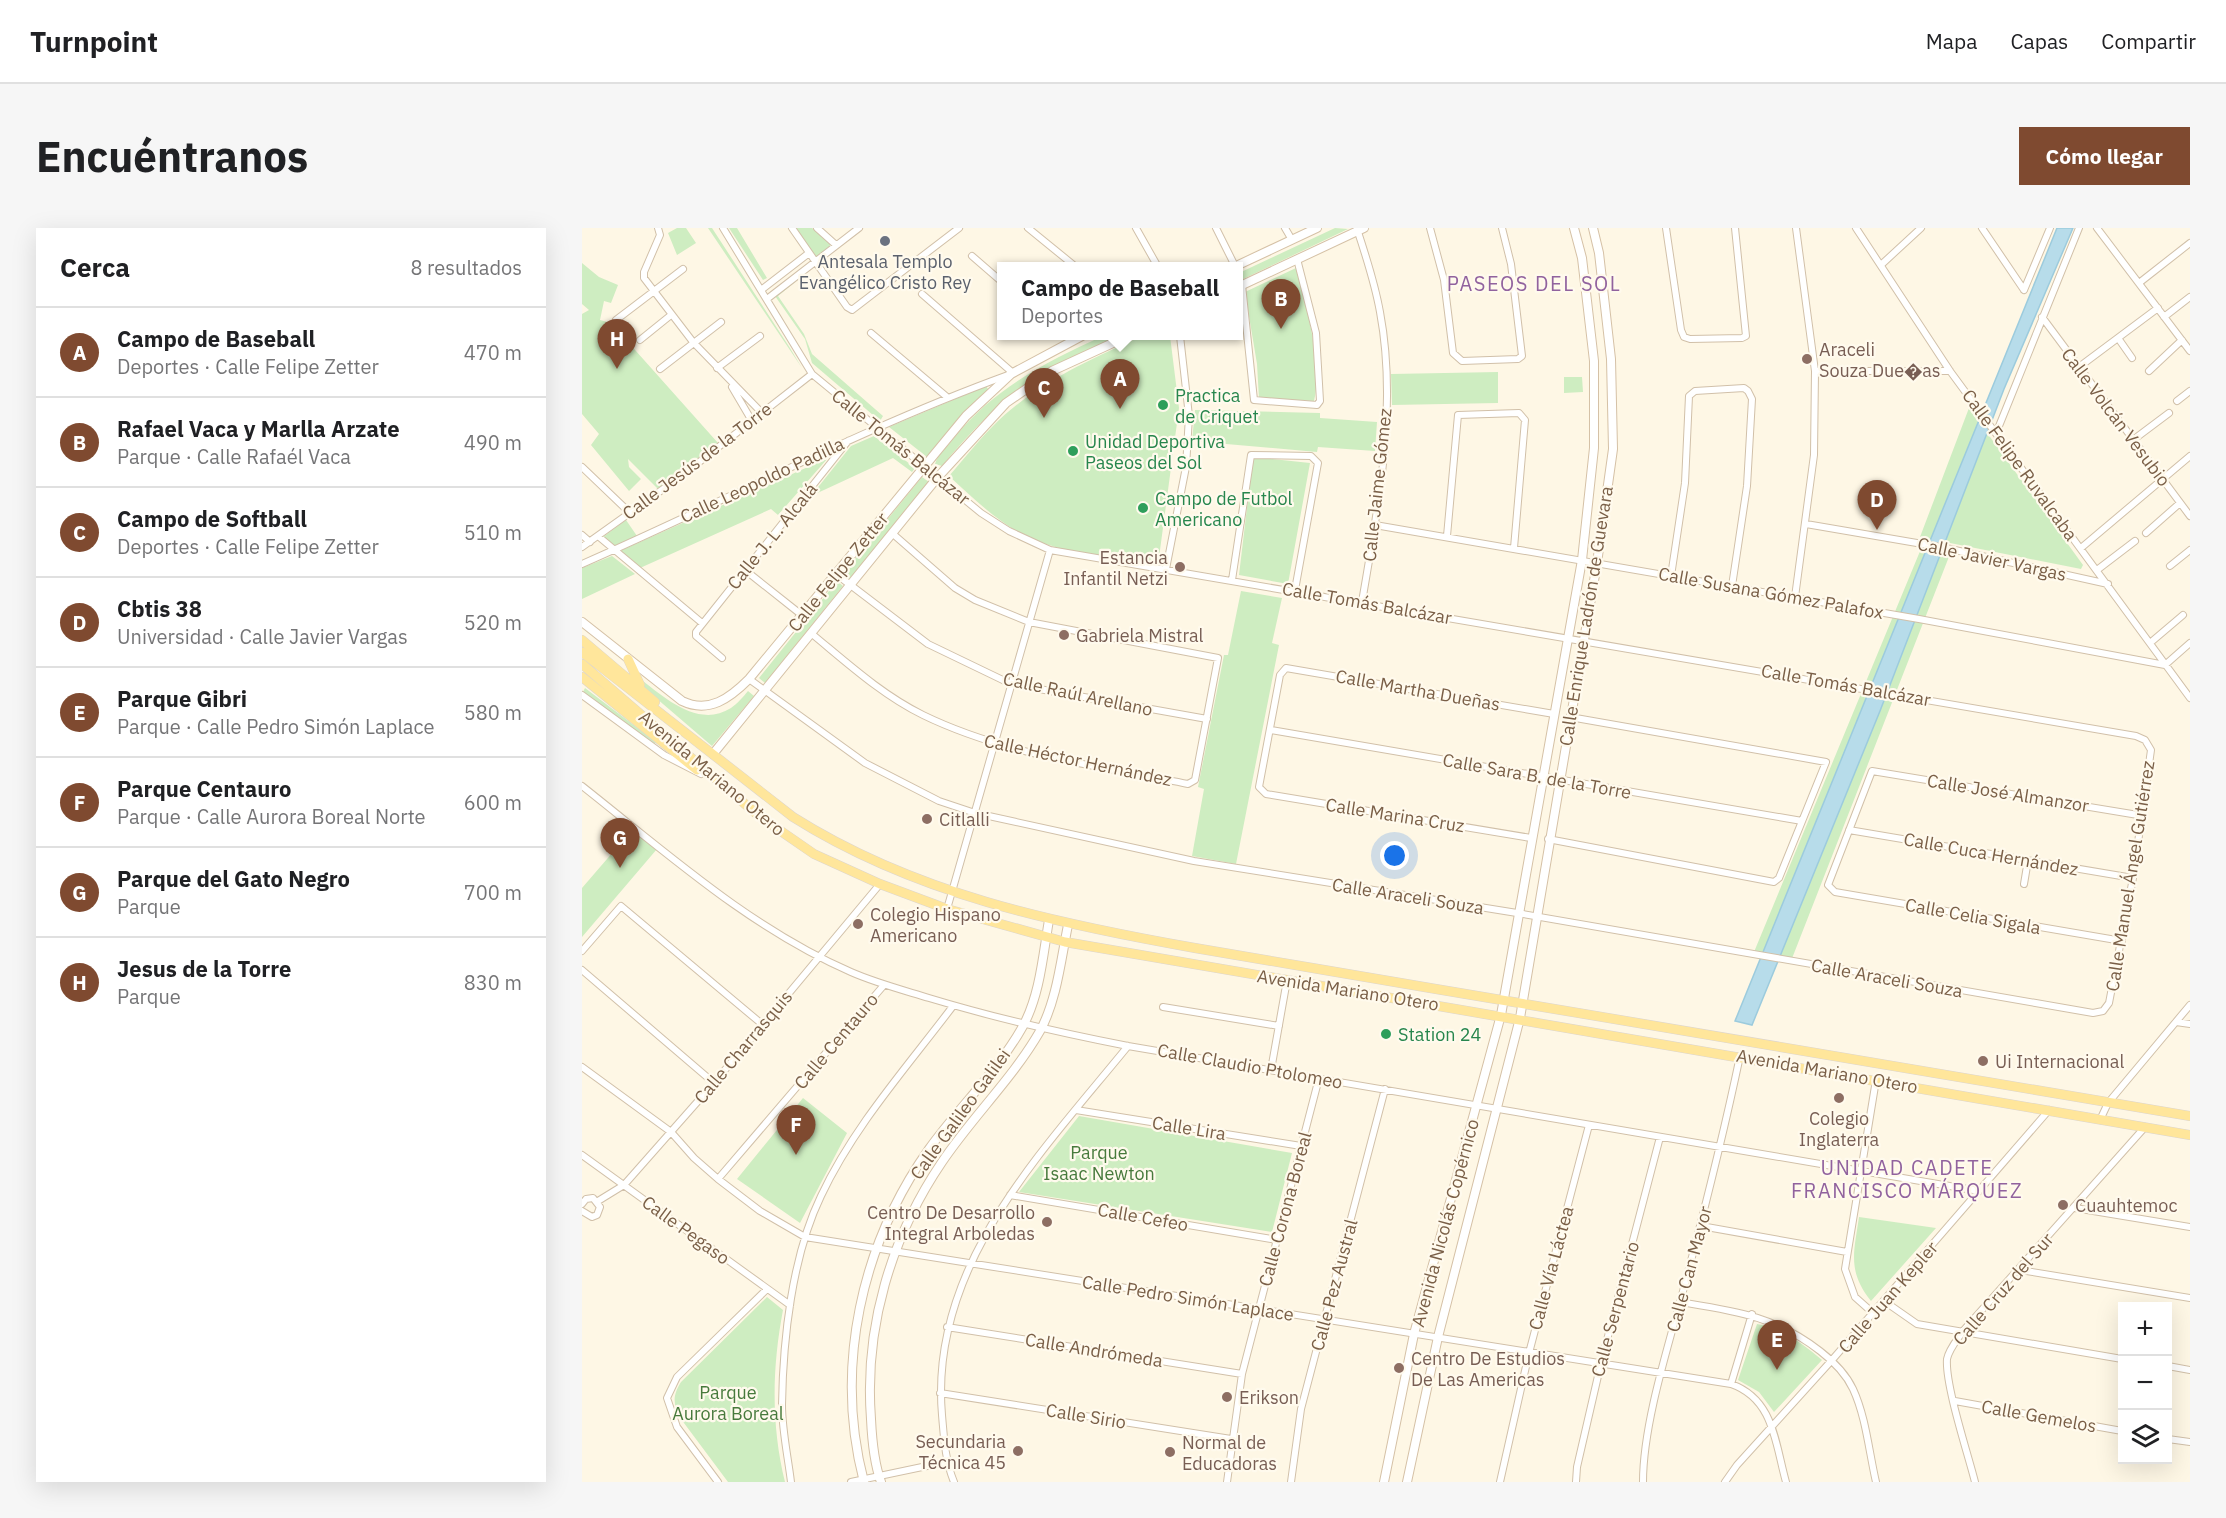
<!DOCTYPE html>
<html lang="es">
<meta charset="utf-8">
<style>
:root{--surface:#fff;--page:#f6f6f6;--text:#202124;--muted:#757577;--line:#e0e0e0;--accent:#7f4a30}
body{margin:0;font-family:"IBM Plex Sans",sans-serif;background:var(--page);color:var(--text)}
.controls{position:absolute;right:18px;bottom:18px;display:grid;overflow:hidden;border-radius:0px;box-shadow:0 6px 24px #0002}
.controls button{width:54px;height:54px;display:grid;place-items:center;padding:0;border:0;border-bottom:2px solid var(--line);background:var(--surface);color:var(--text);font:30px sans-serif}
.you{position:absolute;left:813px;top:628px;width:21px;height:21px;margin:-15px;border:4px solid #fff;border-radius:50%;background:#1a73e8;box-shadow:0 0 0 9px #1a73e833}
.badge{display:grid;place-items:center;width:39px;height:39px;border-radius:50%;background:var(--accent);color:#fff;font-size:20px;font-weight:700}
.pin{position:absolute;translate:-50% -50px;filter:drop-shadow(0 2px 3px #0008)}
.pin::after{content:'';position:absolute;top:32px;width:21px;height:18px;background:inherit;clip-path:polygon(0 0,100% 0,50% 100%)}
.popup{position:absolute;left:415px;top:34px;width:246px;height:78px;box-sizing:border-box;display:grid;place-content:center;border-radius:0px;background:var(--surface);filter:drop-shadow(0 2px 4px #0005);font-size:20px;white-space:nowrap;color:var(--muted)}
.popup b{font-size:22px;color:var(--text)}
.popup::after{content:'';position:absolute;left:50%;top:100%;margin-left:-12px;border:12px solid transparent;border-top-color:var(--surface)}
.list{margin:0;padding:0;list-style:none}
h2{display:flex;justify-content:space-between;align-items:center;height:78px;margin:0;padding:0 24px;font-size:26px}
h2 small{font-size:20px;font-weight:400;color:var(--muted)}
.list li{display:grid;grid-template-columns:39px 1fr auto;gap:18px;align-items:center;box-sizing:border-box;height:90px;padding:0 24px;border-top:2px solid var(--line)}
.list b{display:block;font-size:22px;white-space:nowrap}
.list p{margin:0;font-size:20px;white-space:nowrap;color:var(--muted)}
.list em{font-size:20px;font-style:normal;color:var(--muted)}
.icon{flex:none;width:33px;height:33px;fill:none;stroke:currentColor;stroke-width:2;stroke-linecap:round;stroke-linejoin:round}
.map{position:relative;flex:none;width:1608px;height:1254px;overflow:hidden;border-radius:0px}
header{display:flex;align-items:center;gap:36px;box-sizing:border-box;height:84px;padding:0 30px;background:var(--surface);border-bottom:2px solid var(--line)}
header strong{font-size:28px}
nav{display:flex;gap:33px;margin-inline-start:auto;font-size:21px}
.intro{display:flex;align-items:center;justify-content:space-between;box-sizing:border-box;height:144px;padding:0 36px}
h1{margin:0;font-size:42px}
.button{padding:15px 27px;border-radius:0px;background:var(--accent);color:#fff;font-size:21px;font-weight:700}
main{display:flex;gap:36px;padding:0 36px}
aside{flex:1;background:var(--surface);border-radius:0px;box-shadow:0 6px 24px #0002}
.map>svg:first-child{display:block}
.green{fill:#ceedc1}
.water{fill:#b7dcea;stroke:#9ccbdd;stroke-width:1.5}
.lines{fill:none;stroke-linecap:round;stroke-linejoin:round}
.street-casing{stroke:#d1c0a9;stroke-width:8}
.secondary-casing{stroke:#d5c1a6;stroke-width:10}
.primary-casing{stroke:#dcd5cf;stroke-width:10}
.street{stroke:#fff;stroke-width:6}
.secondary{stroke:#fff;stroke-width:8}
.primary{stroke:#ffe69b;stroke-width:9}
.worship-dot{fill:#6b7280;stroke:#fffaed;stroke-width:2}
.education-dot{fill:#8d6e63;stroke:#fffaed;stroke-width:2}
.leisure-dot{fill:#2e9e5b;stroke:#fffaed;stroke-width:2}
.labels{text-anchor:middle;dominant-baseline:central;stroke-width:4.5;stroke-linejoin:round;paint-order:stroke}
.worship-label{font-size:18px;fill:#5b616d;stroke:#fffaed}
.education-label{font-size:18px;fill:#785e54;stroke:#fffaed;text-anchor:start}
.leisure-label{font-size:18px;fill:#27864d;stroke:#fffaed;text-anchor:start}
.street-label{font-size:18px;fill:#7a5f47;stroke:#fffaed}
.park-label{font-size:18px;fill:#477a3c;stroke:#fffaed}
.neighbourhood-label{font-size:20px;letter-spacing:1.5px;fill:#91629e;stroke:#fffaed}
</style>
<header>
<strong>Turnpoint</strong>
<nav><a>Mapa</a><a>Capas</a><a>Compartir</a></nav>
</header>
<div class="intro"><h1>Encuéntranos</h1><a class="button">Cómo llegar</a></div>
<main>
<aside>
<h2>Cerca<small>8 resultados</small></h2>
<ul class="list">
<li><span class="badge">A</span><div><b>Campo de Baseball</b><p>Deportes · Calle Felipe Zetter</p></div><em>470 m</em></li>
<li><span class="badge">B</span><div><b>Rafael Vaca y Marlla Arzate</b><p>Parque · Calle Rafaél Vaca</p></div><em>490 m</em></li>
<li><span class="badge">C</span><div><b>Campo de Softball</b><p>Deportes · Calle Felipe Zetter</p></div><em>510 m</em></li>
<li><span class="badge">D</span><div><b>Cbtis 38</b><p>Universidad · Calle Javier Vargas</p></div><em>520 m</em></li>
<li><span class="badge">E</span><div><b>Parque Gibri</b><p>Parque · Calle Pedro Simón Laplace</p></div><em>580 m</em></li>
<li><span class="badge">F</span><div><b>Parque Centauro</b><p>Parque · Calle Aurora Boreal Norte</p></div><em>600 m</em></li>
<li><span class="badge">G</span><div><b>Parque del Gato Negro</b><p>Parque</p></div><em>700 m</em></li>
<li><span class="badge">H</span><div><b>Jesus de la Torre</b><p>Parque</p></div><em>830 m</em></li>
</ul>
</aside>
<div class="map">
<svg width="1608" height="1254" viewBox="0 0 1608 1254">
<rect width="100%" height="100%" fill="#fef7e5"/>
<!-- green -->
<path class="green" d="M95,0H104L114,15L95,27L86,5Z
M126,0H130L208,120L220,140Z
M147,0H155L185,50L181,52Z
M210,0H230L249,16L244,24L232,31Z
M753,0L766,1L657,53V45Z
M0,35L17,49L36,57L29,75L22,73L18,92L29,95L136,215L76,261L46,231L47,239L59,251L47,263L9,217L17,206L0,186V86L7,82L0,76Z
M714,40C724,76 741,137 732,173L677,171L675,136L663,64Z
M229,41L196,68L222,106L230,126L301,188L298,193L230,135L223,111L193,68Z
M521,108H537C456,145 417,168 360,238L353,236C355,227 366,218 372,210C412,160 464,134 521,108Z
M560,108H588L597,180L576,337C532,329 480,327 440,306C412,291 390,269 367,248C381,232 395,214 410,199C452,156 507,132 560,108Z
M916,144V175L810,177L809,146Z
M982,149H1000L1001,164L982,165Z
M404,158L406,161L345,229L307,199Z
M1387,180L1501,337L1499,341L1338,309Z
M613,182L738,185V190L795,194L793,223L736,219L735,224L610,213Z
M292,208L333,240L330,244L311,230L229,268L269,218Z
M671,229L728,235L706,356L657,347Z
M246,230L196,287L189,281L58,340L38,323Z
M340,249L347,254L267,352L260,347Z
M44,292L55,308L32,318L21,309Z
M1341,316L1370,321L1209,733L1172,724Z
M30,328L53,346L0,371V340Z
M255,353L261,358L183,455L177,450Z
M659,363L700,370L690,415L697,417L654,636L610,628L622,561L616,559L642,427H646Z
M57,450C82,469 116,501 149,480C155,476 161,469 166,463L172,468L130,518L60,458Z
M3,460L74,514L73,516L1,464Z
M50,602L75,621L0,709V660Z
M221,870L265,905L218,995L155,951Z
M497,888L710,925L690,1004L437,964Z
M1277,989L1354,1000L1289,1073C1265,1043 1272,1024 1277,989Z
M185,1069L201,1082C190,1140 189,1197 203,1254H146L99,1191C91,1177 90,1168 99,1154Z
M1175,1096C1200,1100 1221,1116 1240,1132L1192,1184L1177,1164L1156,1152Z"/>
<!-- water -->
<path class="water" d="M1475,0H1491L1422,161L1298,483L1170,797L1153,793Z"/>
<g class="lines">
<defs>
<path id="street" d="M76,0L78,7L62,44V50L111,114L180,185
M141,0L230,146L399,285L427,303L468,322L1554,508L1563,512L1569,522L1551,650L1527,775L1521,783L1511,785L935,685L612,633L393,585L357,573L283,535L167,451
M210,0L265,79L270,82L377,0
M235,0L254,17
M446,0L494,39
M554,0L576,39
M634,0L653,38
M703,0L710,12
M848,0L862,52L871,125L880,133L936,131L940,128L929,36L920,0
M1084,0L1099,102L1102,109L1108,111L1160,110L1164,108L1153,0
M1274,0L1368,143L1608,470
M1400,0L1442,62
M1515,0L1608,123
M775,1C784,28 793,56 798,84C816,180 796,279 780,374
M390,28L420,54
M1300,36L1339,0
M1557,55L1608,15
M660,57L672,172L735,177L738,173L734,105L715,31
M179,62L227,25
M1442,62L1468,0
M340,66L431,145
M185,71L277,0
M1460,89L1608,288
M1582,89L1608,69
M34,92L101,41
M289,105L365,169
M1536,110L1550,130
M58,112L89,87
M1497,139L1576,80
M135,140L178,108
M78,141L139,94
M1233,143H1368
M1567,143L1600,112
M150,159L170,193
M1595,173L1608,163
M1415,203L1497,0
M1551,212L1587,185
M0,239L47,284
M1224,296L1364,320L1526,356
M793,297L1337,391L1583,437L1608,415
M1564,305L1598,275
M0,307L8,314
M16,308L120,395
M865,308L876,187L937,185L943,192L932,320
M0,319L98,249L230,146
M1499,320L1608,228
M0,336C142,274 280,200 426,147
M1588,338L1608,322
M584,341L604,239L607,188L598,108
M163,342L221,388
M1515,342L1553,313
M254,346L346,416L429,456L625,491
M1089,348L1103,255L1107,168L1113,163L1162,160L1166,163L1170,171L1165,258L1150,358
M650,352L669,227L729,228L736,235L713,362
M1213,369L1232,227L1233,143L1214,0
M230,406C264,434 300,467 341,487C423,527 517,538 606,556L613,552L636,430L447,394L393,372L373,360L311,306
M1568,415L1601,387
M140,430L114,408V404L266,213
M0,467L82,527L119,546
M689,502L1220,593
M0,558C85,625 168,700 269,744C294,755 321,762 347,770C413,790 479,805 546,818L1397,963
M1267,602L1551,650
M949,610L684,566L677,559L698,447L704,440L972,486
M966,611L1192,654L1197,650L1244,534L988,489
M1442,656L1446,632
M365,681L468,322
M1540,713L1253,664L1246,657L1290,543L1562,588
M0,723L39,678L181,797
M0,742L132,855
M581,779L697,798
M1594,794L1608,796
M0,839L89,904L112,930L136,951L178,983L223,1009L1149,1156C1192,1171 1193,1215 1204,1254
M689,842L705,752
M494,882L719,918
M1518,892L1526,875L1608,777
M0,927L208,1077
M136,951L302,757
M428,967L695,1012
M16,973L42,957L132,855L298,656
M0,976L4,971L11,970L18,979L15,987L10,989L0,983
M1493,980L1608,999
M1119,998L1265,1024
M1438,1042L1608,1070
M1302,1073L1335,1096L1540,1131
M1098,1074C1153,1083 1193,1088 1238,1123C1251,1133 1264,1146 1271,1161C1284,1189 1287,1224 1294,1254
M1291,1085L1273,1069L1263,1041L1294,852
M365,1099L660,1146
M1586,1138L1608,1142
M1149,1156L1170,1086
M358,1165L649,1211
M1373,1173L1540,1203
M1586,1211L1608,1214
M136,1254L95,1199L85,1170L95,1149L185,1061
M209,1254C206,1229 200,1202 200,1177C201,1111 210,1028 239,968C272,898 325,839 371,778
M269,1254L364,1234
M372,1254C363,1232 362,1210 360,1187C347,1038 459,925 546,818
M645,1254L660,1146L737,850
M709,1254L719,1181L803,861
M918,1254L947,1125L1007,897
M994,1254L995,1239L1019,1135L1078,909
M1061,1254C1061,1198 1085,1122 1100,1067C1121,988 1141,909 1158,828
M1143,1254L1155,1237L1250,1132L1467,882
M1393,1254C1386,1226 1363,1157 1365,1131C1367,1121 1375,1112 1381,1103L1563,899"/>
<path id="secondary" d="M652,39L735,0
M656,59L782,0
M0,394L100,473C127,486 148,470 167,451L384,188L429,146L500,108
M131,526L355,250L424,175L470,143L546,108
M282,1254C252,1139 279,1017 347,921C377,879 416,843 441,798C458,767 461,727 467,692
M299,1254C292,1235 290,1212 289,1191C282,1100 309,1009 360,934C391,888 431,850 458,803C475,772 479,731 486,697
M802,1254L832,1106L919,787L1000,332L1012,220V133L1000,30L992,0
M825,1254L856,1109L938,790L1015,335L1031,221L1029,131L1017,25L1011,0"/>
<path id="primary" d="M0,412L73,474
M0,424L211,589C333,666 472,695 613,720C693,734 774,747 854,761C1106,803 1357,847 1608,888
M46,431L58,457
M0,436L177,588L232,626L298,656L365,681L483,714L1608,907
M0,449L115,542"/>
</defs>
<!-- street casing -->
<use href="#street" class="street-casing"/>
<!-- secondary casing -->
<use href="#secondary" class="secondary-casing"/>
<!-- primary casing -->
<use href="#primary" class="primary-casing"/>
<!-- street -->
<use href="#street" class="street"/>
<!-- secondary -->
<use href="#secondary" class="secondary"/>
<!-- primary -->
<use href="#primary" class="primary"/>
</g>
<!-- markers -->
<circle class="worship-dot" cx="303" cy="13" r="6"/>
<g class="education-dot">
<circle cx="1225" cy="131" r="6"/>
<circle cx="598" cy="339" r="6"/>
<circle cx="482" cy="407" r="6"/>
<circle cx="345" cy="591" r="6"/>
<circle cx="276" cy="696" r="6"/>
<circle cx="1401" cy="833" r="6"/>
<circle cx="1257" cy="870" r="6"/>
<circle cx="1481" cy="977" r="6"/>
<circle cx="465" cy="994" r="6"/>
<circle cx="817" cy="1140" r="6"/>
<circle cx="645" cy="1169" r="6"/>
<circle cx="436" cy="1223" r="6"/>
<circle cx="588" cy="1224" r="6"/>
</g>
<g class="leisure-dot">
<circle cx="581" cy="177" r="6"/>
<circle cx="491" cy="223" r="6"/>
<circle cx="561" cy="280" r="6"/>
<circle cx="804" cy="806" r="6"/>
</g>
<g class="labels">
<!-- worship labels -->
<g class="worship-label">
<text x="303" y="33">Antesala Templo<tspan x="303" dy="21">Evangélico Cristo Rey</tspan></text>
</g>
<!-- education labels -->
<g class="education-label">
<text x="1237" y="121">Araceli<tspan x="1237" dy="21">Souza Due�as</tspan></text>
<text x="586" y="329" text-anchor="end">Estancia<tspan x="586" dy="21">Infantil Netzi</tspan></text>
<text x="494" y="407">Gabriela Mistral</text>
<text x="357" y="591">Citlalli</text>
<text x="288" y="686">Colegio Hispano<tspan x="288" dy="21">Americano</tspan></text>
<text x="1413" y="833">Ui Internacional</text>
<text x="1257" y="890" text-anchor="middle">Colegio<tspan x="1257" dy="21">Inglaterra</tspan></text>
<text x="1493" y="977">Cuauhtemoc</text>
<text x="453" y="984" text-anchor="end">Centro De Desarrollo<tspan x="453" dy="21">Integral Arboledas</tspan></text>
<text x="829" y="1130">Centro De Estudios<tspan x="829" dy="21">De Las Americas</tspan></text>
<text x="657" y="1169">Erikson</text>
<text x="424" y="1213" text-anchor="end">Secundaria<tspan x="424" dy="21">Técnica 45</tspan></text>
<text x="600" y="1214">Normal de<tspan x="600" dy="21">Educadoras</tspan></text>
</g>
<!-- leisure labels -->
<g class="leisure-label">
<text x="593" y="167">Practica<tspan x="593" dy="21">de Criquet</tspan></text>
<text x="503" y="213">Unidad Deportiva<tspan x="503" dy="21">Paseos del Sol</tspan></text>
<text x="573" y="270">Campo de Futbol<tspan x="573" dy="21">Americano</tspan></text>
<text x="816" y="806">Station 24</text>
</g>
<!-- street labels -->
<g class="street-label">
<text transform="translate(1534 189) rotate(53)">Calle Volcán Vesubio</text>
<text transform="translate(319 219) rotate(39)">Calle Tomás Balcázar</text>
<text transform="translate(115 233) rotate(-37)">Calle Jesús de la Torre</text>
<text transform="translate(1438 237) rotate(54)">Calle Felipe Ruvalcaba</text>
<text transform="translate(180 252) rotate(-25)">Calle Leopoldo Padilla</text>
<text transform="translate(795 257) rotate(-84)">Calle Jaime Gómez</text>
<text transform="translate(190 308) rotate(-51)">Calle J. L. Alcalá</text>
<text transform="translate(1410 331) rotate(12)">Calle Javier Vargas</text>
<text transform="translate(256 344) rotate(-51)">Calle Felipe Zetter</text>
<text transform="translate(1189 365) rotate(10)">Calle Susana Gómez Palafox</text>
<text transform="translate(785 375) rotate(10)">Calle Tomás Balcázar</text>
<text transform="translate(1004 388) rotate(-81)">Calle Enrique Ladrón de Guevara</text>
<text transform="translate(1264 457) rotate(10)">Calle Tomás Balcázar</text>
<text transform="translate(836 462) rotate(10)">Calle Martha Dueñas</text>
<text transform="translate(496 466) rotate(12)">Calle Raúl Arellano</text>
<text transform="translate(496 532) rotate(12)">Calle Héctor Hernández</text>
<text transform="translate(130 545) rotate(40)">Avenida Mariano Otero</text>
<text transform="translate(955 548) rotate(10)">Calle Sara B. de la Torre</text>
<text transform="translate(1426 565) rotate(9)">Calle José Almanzor</text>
<text transform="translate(813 587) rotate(9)">Calle Marina Cruz</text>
<text transform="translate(1409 626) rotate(10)">Calle Cuca Hernández</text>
<text transform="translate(1548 648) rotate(-81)">Calle Manuel Ángel Gutiérrez</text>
<text transform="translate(826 668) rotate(9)">Calle Araceli Souza</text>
<text transform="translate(1391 688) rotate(10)">Calle Celia Sigala</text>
<text transform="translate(1305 750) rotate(10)">Calle Araceli Souza</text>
<text transform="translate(766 762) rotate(9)">Avenida Mariano Otero</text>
<text transform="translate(254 813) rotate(-50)">Calle Centauro</text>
<text transform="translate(161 819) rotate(-50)">Calle Charrasquis</text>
<text transform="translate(668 838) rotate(10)">Calle Claudio Ptolomeo</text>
<text transform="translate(1245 843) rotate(10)">Avenida Mariano Otero</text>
<text transform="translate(378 886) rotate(-54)">Calle Galileo Galilei</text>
<text transform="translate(607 900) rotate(9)">Calle Lira</text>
<text transform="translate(703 981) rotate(-75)">Calle Corona Boreal</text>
<text transform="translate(561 989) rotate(10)">Calle Cefeo</text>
<text transform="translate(863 995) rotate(-75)">Avenida Nicolás Copérnico</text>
<text transform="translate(104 1002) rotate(36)">Calle Pegaso</text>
<text transform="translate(969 1040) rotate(-75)">Calle Vía Láctea</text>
<text transform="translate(1107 1041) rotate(-75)">Calle Can Mayor</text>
<text transform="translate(752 1057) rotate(-75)">Calle Pez Austral</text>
<text transform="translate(1421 1061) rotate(-49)">Calle Cruz del Sur</text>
<text transform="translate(1306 1069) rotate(-49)">Calle Juan Kepler</text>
<text transform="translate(606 1070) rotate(9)">Calle Pedro Simón Laplace</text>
<text transform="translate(1033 1081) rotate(-75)">Calle Serpentario</text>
<text transform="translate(512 1122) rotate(9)">Calle Andrómeda</text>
<text transform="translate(504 1188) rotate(9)">Calle Sirio</text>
<text transform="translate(1457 1188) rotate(10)">Calle Gemelos</text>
</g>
<!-- park labels -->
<g class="park-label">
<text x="517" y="924">Parque<tspan x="517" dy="21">Isaac Newton</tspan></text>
<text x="146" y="1164">Parque<tspan x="146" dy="21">Aurora Boreal</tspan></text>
</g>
<!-- neighbourhood labels -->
<g class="neighbourhood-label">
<text x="952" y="55">PASEOS DEL SOL</text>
<text x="1325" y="939">UNIDAD CADETE<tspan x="1325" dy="23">FRANCISCO MÁRQUEZ</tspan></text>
</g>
</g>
</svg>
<div class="controls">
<button>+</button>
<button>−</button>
<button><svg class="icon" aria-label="layers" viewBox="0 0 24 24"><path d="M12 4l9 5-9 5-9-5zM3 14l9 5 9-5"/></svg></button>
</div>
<div class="you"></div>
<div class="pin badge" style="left:538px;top:181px">A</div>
<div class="popup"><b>Campo de Baseball</b>Deportes</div>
<div class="pin badge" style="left:699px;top:101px">B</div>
<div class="pin badge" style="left:462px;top:190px">C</div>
<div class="pin badge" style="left:1295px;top:302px">D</div>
<div class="pin badge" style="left:1195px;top:1142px">E</div>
<div class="pin badge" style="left:214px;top:927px">F</div>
<div class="pin badge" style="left:38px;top:640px">G</div>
<div class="pin badge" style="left:35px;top:141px">H</div>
</div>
</main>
